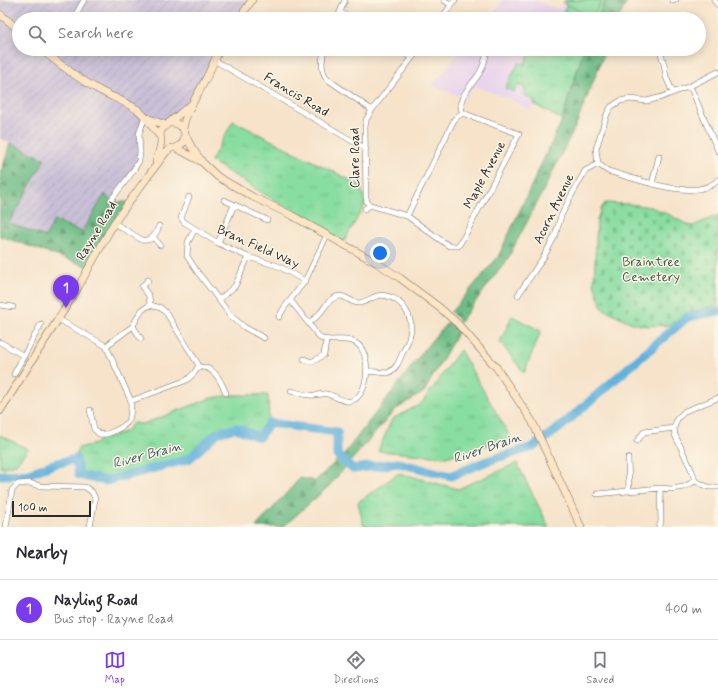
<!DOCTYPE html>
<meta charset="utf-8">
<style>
:root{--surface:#fff;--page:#f7f7f7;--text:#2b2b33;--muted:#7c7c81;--line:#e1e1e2;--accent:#7c3aed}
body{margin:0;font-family:Mynerve,sans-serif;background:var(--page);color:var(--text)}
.scale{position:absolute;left:12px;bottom:10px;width:79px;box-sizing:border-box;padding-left:4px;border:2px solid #2b2b2b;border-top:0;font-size:11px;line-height:14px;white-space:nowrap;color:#2b2b2b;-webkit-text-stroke:3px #fcf5e5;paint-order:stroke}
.you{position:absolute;left:380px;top:253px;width:14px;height:14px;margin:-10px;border:3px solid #fff;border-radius:50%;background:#1a73e8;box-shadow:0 0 0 6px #1a73e833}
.badge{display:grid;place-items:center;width:26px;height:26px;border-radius:50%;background:var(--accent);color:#fff;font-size:13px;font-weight:700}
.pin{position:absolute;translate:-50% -33px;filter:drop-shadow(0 1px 2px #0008)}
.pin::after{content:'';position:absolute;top:21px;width:14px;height:12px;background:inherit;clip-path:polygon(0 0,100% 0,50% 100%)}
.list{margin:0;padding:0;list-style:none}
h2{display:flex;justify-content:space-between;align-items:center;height:52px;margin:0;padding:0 16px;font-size:17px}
h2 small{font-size:13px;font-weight:400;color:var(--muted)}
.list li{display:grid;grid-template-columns:26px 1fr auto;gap:12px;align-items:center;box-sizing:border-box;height:60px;padding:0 16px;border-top:1px solid var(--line)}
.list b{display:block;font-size:15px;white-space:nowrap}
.list p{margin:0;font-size:13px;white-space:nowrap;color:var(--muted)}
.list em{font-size:13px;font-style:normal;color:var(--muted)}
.icon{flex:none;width:22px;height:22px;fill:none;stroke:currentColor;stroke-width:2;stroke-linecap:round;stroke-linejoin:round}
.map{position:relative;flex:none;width:718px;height:527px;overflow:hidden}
.search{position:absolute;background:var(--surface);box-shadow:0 2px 10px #0003;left:12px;right:12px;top:12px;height:44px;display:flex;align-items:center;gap:10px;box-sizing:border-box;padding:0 14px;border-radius:22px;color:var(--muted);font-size:15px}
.sheet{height:112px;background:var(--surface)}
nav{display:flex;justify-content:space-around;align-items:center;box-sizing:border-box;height:56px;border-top:1px solid var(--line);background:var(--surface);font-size:11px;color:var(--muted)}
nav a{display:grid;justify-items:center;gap:2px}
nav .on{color:var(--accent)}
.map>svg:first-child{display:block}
.built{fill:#e8d2ee}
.industrial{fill:url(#industrial-furrows)}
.grass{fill:url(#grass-tufts);stroke:#5a8466}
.forest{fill:url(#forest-firs);stroke:#4c7458}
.cemetery{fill:url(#cemetery-stones);stroke:#5a8466}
.pitch{fill:#88dda0;stroke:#5a8466}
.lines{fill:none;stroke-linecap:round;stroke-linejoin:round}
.river{stroke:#61b1dc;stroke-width:9}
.street-casing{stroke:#726b63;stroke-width:6}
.secondary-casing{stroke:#726b63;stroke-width:8}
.street{stroke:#fff;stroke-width:5}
.secondary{stroke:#fde5c5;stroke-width:7}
.labels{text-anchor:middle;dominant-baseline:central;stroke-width:3;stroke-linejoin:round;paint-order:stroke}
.street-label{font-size:13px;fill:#2b2b2b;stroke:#fcf5e5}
.park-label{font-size:13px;fill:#425848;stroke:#fcf5e5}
.water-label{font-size:14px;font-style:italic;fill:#3e5a69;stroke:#fcf5e5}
</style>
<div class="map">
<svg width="718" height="527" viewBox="0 0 718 527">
<defs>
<pattern id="industrial-furrows" width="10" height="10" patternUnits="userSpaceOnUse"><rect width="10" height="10" fill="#c9bfd7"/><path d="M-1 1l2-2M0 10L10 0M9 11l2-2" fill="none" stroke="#ada4b9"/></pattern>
<pattern id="grass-tufts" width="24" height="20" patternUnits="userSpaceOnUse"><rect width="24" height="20" fill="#88dda0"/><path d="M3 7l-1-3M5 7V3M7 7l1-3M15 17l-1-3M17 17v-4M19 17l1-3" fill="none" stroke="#76be8a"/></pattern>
<pattern id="forest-firs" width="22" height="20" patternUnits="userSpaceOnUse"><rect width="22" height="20" fill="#6ebc86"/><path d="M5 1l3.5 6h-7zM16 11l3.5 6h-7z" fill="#5b996e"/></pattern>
<pattern id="cemetery-stones" width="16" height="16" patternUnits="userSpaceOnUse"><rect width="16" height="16" fill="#88dda0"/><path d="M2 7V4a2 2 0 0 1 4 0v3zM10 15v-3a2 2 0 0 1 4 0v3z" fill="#76be8a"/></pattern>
</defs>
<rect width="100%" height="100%" fill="#fcf5e5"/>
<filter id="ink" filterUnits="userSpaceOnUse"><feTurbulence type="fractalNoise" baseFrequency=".025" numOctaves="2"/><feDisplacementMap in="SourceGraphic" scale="8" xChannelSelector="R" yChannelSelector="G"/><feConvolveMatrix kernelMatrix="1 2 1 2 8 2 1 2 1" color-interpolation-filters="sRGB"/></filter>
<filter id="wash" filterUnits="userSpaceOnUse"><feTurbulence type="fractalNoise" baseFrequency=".012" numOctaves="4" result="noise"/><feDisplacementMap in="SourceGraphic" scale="16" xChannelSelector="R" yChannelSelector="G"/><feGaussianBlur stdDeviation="0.9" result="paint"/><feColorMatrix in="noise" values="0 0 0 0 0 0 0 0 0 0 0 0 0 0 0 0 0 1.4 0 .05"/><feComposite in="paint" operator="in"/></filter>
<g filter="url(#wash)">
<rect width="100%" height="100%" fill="#f6e3ca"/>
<!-- built -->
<path class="built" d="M503,0H532L560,9L565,0H606L597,19H490Z
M462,49H584L562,120L534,104L531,110L507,98L474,86L465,98L432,86Z"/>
<!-- industrial -->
<path class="industrial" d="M0,0H252L239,19H19V49H221L197,96L161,129L145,117L139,134V161L112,202L105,195L82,232L46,238L9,222L44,159L0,138Z"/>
<!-- grass -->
<path class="grass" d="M565,0H606L597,19H553L563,13L567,5L563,3Z
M532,49H584L562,120L534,104L535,101L524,95L525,89L524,87C518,84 516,87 514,92L505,88L519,62L524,65Z
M233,121L360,185L366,203L343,243L211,161Z
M512,316L541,331L524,373L500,342Z
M460,350L511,438L446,457L378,451L392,419L421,404Z
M234,395H268L269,423L259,437L236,428L217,433L189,459L106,481L79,475L76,459L78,448L95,444L102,438H107L127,431L133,423L143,424L211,398Z
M0,435L28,449L16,464L0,468Z
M517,463L549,527H364L358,502L399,473L458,489Z"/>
<!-- forest -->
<path class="forest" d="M606,0H628L618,19H597Z
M584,49H606L576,125L541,195L507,260L460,322L451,312L498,257L562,120Z
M10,143L45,159L9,223L46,237L54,220L82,232L105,194L112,202H129L89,267L0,236V178Z
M448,322L459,330L424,392L395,410L329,486L283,527H256L300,478L315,481L344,454L431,341Z"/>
<!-- cemetery -->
<path class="cemetery" d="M605,203L629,204L651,207L670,215L688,225L693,226L718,215V305L691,312L669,325L646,326L632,323L602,308L594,283L597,220L601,209Z"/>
<!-- pitch -->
<path class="pitch" d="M568,0H602L592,17L566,4Z"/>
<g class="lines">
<!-- river -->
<path class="river" d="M0,475L27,474L54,464L76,459L79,475L106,481L189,459L217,433L236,428L259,437L269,423L337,432V455L353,469L398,463L451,476L487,461L533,447L558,429L687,317L718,311"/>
</g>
</g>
<g filter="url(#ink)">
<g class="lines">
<defs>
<path id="street" d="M444,0L451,5
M714,0L718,5
M673,1L676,0
M340,12L352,19
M73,19L84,0
M337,19L345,0
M441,19L455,0
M324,49C322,61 320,69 327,79L372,110
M400,49L412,58
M655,49L660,50L664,64L666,77L673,93
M50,56L55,49
M214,60L366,149
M718,72L690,86L662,97L647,101L630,99L620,101L611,107L607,114L596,149L598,164L608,171C634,178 697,203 718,180
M690,86L718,151
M463,113C455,99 472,85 479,74C484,66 486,57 487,49
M652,184L659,156
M189,197L181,218L184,222L218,243L248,257L278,266L305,281
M111,200L131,174L139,161L140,152L139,134L145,116
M224,200L267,220
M370,205L407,216L449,246H458L464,237L519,134L463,113L458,116L454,120L407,216
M370,205L367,202L366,197L365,128L366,120L372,110L419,49
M365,209L370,205
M114,223L142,240C152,242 156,234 159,226
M195,229L188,242L187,256L196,270L231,316L244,327L264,338
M153,237L160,245
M218,243L234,205
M518,295L543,258L555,236L561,216L570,198L585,171L598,164
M219,300L235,286L248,257
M291,301L320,338C331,343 345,336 356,343C372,353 370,395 351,401C343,403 334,395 327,394C324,393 319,395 315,395C307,396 299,393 291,391
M0,305L13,307
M279,317L284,308L305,281L327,235
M58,319L106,346L131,401L187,380L195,372L198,367V364L167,314L161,308L150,305L149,296L142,287L148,280
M309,323C313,320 317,317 320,313C324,309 327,302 332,299C345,291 347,302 358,303C368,303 376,292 387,296C403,300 414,318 410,334C409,341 405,348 402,354C399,362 396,369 388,373L366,371
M133,326L141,339
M0,342L24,356
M106,346L133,326L137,318L142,310L150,305
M304,359L312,362L324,355L326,341
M198,367C215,366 220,380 226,393
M14,374L41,324
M718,398L685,411L677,419L674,428L675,435L692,471L695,481L708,487H718
M90,410L94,429L99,434C105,435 109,434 114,431C131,424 131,418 131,401
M637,441L644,432L674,428
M628,458L629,491
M597,494L660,488L671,489L684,487L695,481
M6,527L12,490L18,484L29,483L40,486L85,487L92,492L95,499L90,527
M659,527L661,522L660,488"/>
<path id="secondary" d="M0,14L19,30
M239,19L252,0
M41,49C59,64 79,79 99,90C112,97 126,102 138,110C147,117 152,128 160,136
M147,118L165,125
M170,123C185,122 184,135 190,144C193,150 197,155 201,160
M183,128C186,111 195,100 202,86C209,74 214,61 220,49
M176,148L202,162L218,177L253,197L291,215L377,263L400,278L440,308L458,324L496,367L532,421L581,527
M156,162C158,155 161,147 161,140C161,137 159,135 161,131C162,127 184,111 189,106
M0,411L76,291L114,223L129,202L166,152L171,148H176L183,143L185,134"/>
</defs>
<!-- street casing -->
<use href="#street" class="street-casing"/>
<!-- secondary casing -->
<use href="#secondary" class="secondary-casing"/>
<!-- street -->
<use href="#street" class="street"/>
<!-- secondary -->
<use href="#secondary" class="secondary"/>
</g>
</g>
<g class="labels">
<!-- street labels -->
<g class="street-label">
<text transform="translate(296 95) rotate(31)">Francis Road</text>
<text transform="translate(355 158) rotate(-90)">Clare Road</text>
<text transform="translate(485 175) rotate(-62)">Maple Avenue</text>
<text transform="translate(554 209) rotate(-64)">Acorn Avenue</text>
<text transform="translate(97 231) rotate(-59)">Rayne Road</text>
<text transform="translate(258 247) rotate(24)">Bran Field Way</text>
</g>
<!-- park labels -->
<g class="park-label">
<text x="651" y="262">Braintree<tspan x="651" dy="15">Cemetery</tspan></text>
</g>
<!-- water labels -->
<g class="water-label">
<text transform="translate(487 448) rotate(-19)">River Brain</text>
<text transform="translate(147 455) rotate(-15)">River Brain</text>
</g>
</g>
</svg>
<div class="scale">100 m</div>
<div class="you"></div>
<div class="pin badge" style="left:66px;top:308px">1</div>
<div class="search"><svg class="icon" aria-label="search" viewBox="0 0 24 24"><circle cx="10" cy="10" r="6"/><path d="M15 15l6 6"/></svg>Search here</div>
</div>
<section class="sheet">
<h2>Nearby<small></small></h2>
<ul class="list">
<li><span class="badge">1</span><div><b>Nayling Road</b><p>Bus stop · Rayne Road</p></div><em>400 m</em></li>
</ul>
</section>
<nav>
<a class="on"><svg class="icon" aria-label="map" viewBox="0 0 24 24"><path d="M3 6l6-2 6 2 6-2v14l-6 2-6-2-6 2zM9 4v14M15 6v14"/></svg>Map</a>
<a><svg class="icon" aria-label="directions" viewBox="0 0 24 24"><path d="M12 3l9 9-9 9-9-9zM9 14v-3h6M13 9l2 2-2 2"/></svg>Directions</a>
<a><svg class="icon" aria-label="saved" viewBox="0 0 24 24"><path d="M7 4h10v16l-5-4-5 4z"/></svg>Saved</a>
</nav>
